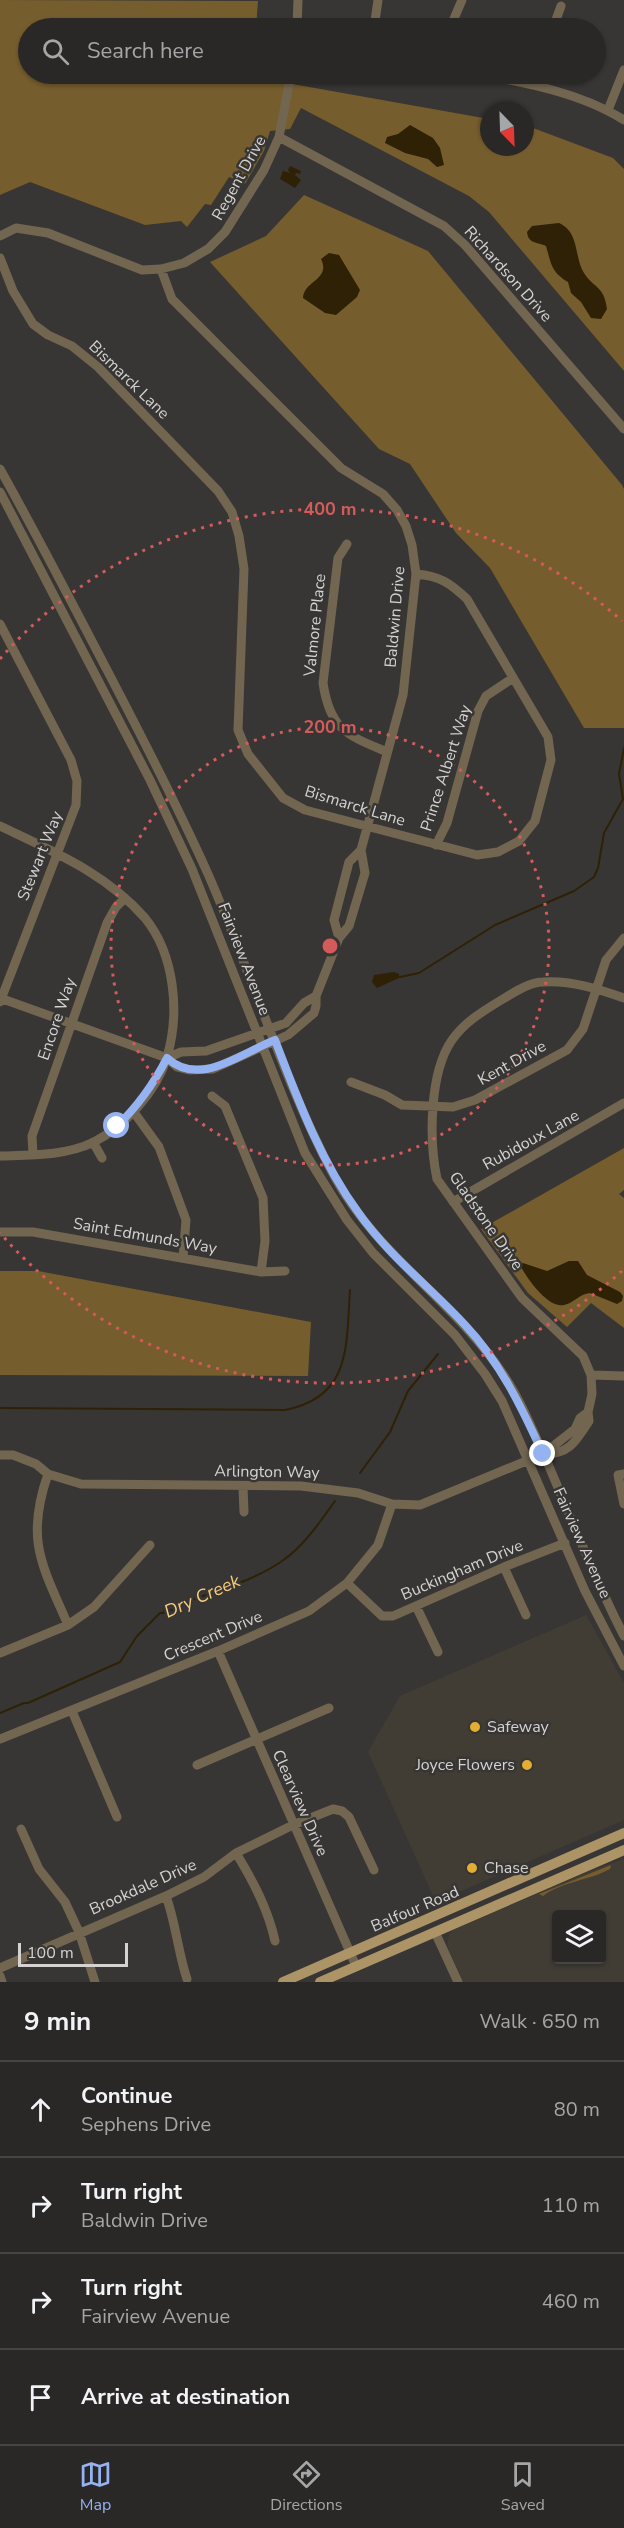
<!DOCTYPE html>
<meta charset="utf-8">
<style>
:root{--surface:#2a2827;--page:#32302f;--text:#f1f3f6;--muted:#a5a6a7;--line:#464444;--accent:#95b2f1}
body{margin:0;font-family:"Nunito Sans",sans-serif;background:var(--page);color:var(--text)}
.controls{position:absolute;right:18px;bottom:18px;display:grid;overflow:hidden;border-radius:6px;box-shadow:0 2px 4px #0004}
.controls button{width:54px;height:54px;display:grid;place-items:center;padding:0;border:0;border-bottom:2px solid var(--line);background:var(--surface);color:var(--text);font:30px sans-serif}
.compass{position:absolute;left:480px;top:102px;width:54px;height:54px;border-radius:50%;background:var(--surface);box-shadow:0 2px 4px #0004;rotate:157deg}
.scale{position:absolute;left:18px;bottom:15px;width:110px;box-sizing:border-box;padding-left:6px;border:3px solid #d4d3d2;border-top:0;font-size:16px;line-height:21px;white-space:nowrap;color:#d4d3d2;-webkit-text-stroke:4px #383634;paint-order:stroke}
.stop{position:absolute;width:18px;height:18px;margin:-14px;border:4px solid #95b2f1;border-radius:50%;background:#fff}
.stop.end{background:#95b2f1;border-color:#fff;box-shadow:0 2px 6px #0008}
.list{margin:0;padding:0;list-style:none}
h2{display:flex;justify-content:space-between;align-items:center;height:78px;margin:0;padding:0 24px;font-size:26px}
h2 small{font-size:20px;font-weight:400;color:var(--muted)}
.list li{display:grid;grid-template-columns:39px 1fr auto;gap:18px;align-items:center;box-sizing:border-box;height:96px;padding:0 24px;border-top:2px solid var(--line)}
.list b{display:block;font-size:22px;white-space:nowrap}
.list p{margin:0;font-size:20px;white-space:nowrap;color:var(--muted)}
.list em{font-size:20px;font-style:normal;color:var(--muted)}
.icon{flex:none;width:33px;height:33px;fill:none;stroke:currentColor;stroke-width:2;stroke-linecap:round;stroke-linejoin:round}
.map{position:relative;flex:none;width:624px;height:1982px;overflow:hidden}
.search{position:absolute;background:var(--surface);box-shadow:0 2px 4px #0004;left:18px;right:18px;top:18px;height:66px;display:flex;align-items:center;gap:15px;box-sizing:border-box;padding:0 21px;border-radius:33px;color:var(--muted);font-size:22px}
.sheet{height:462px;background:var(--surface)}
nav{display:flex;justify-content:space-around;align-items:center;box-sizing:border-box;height:84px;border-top:2px solid var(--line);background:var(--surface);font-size:16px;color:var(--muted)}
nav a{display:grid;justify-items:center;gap:3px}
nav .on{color:var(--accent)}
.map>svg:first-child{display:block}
.built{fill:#413d35;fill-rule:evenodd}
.green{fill:#765d2d}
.water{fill:#2f2105}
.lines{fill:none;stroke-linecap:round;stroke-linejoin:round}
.stream{stroke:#2f2105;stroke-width:2}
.minor{stroke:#726651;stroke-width:9}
.major{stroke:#ac9467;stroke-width:10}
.route{stroke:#95b2f1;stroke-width:8}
.ring{fill:none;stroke:#d55b5b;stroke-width:3;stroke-dasharray:3 6}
.poi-dot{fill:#e4ae35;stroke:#383634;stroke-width:2}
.labels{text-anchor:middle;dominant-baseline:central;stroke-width:5;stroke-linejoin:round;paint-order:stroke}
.street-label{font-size:16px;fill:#d4d3d2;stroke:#383634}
.poi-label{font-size:16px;fill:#d4d3d2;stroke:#383634;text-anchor:start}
.water-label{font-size:18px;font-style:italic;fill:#f8ce7e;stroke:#383634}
.centre{fill:#d55b5b;stroke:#383634;stroke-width:3}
.ring-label{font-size:18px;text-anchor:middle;font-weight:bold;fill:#d55b5b;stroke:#383634;stroke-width:5;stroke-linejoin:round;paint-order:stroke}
</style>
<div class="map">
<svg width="624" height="1982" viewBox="0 0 624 1982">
<rect width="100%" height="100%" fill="#383634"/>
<!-- built -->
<path class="built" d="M586,1615L624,1683V1820L436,1902L368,1752L400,1696Z
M624,1859V1982H463L447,1945L449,1935L453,1930L587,1872ZM556,1914H602V1960H556Z"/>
<!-- green -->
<path class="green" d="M0,0L258,1L256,28H28V74H281V82L489,119V147H525V125L613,158L624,169V371L489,212L469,196L301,108L290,129L270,131L264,151L245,184L229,177L211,205L205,204L187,227L181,221L145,225L30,182L0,195Z
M304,195L428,251L622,485L624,489V728H584L490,568L456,533L410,464L379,449L210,262L266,236Z
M624,1148V1190L619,1194L624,1198V1328L591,1303L567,1327L528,1293L481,1229Z
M0,1271H38L311,1322L308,1376L0,1375Z
M611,1865L610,1869C588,1881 563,1881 543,1896L539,1894Z"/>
<!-- water -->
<path class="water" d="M410,125L433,138L440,148L444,165L437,167L428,159L405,153L385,143L387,137L398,134Z
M290,166L301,171L300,174L296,173L295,175L301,180L295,188L280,179L283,171L290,173L288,170Z
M559,223C580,232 574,258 584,273C593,288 604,285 607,309L601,319L591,318L581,302L571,293L568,282C551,272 551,263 546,246C538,242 528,244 527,232L532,226Z
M329,253L339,255L360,290L357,297L336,315L325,313L303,298C304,280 331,280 321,259Z
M394,972L399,974V978L377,988L372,982L374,975Z
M569,1261H578L587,1275L620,1292L623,1296L622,1301L617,1304L590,1293C579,1294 574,1303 564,1305C548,1309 526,1277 520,1265L523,1263L547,1271Z"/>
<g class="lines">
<!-- stream -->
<path class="stream" d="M400,977L419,973L495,925L574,891L594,877L598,868L604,833L623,799L619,774L624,748
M0,1408L285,1410C352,1397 346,1345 350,1290
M360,1473L390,1432L408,1391L438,1354
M0,1713L24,1703H28L120,1662L137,1636L160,1613H164V1611L173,1610L178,1605C212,1592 252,1582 282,1561C303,1547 320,1522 335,1501"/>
<!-- minor -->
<path class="minor" d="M297,28L298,0
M374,28L378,0
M450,28L462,0
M553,28L561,6
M478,74C527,83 581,93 624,120
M608,110L624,70
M279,137L444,226L465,245L624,429
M0,236L16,228L48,233L142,270L161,269L184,263L208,249L225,232L264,170L279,137L291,74
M0,258L13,291L33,324L48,335L72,346L98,367L218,491L232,512L239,536L244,569L238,730L248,754L283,798L305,810L477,855L498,852L519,841L535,821L551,760L548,737L467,599C450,583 440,576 416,574
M0,469C37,535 72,603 107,670C142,737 177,805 208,874C252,974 283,1080 334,1176C376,1254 455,1302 503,1374C522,1402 534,1434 548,1464C573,1522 595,1580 624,1636
M0,492L150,780L192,869L305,1153L347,1220L373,1253L455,1335L485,1374L502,1401L585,1591L624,1666
M347,544L338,558L323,683C330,730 347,735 387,752
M0,624L71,760L77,781L76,805L0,1002
M0,826C52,851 106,873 145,918C175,955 180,1013 167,1057C157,1091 125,1126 94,1142C65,1156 31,1155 0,1156
M436,845L447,823L478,711L486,696L513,678
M339,938L334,920L349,862L361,850
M0,998L167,1058L177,1067L189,1070L213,1069L288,1035L314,1013L316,1006V996L339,938L349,926L365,873L361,850L403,695L416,574L412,545L406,526L397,510L383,494L341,468L172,299L161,269
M167,1058L181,1052L206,1051L286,1023L304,1003L316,996
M351,1082L385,1095L402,1105L453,1107L475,1100L567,1050L583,1029L606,960L624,938
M212,1096L225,1106L263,1198L265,1241L261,1272
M133,1111L159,1147L186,1220L183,1258
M93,1142L102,1158
M33,1155L32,1136L107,923L116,907L125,898
M453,1202L624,1103
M0,1232H33L261,1272L285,1271
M591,1375L624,1376
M543,1454C569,1455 576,1441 589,1421L588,1412L592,1394L591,1375L583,1356L522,1298L437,1179C429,1141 429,1073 452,1040C464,1023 480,1013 498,1002C510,995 528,982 543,982C571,980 598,989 624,998
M0,1455H13L36,1464L48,1474L81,1484L301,1486L358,1493L392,1504L420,1505L543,1454L575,1429L580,1418L588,1412
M48,1474C25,1540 42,1565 68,1625
M624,1474L618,1475L624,1504
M243,1487L244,1512
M504,1567L526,1615
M347,1583L382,1616H393L504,1567L565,1543
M416,1606L438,1652
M218,1651L356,1966
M0,1653L68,1625L94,1607L150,1545
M72,1711L117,1817
M0,1739L218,1651L309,1611L347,1583L378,1545L392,1504
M197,1765L329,1708
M21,1829L39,1869L65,1902L79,1932L95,1982
M236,1853C253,1881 268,1909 275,1941
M166,1896C176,1924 178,1952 187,1979
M435,1932L458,1982
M0,1968L166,1896L204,1877L236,1853L293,1825L333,1809L342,1811L349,1817L374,1870
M0,1976L2,1982"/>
<!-- major -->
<path class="major" d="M283,1982L624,1833
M320,1982L624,1850"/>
</g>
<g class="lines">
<!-- route -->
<path class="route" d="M117,1126C138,1106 153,1085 167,1058C200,1088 241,1053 275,1040C298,1100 320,1160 358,1212C388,1255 430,1287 465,1325C500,1362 522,1408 543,1454"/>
</g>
<!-- distance rings -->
<g class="ring">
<circle cx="330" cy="946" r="219"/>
<path d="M622 1271A437 437 0 0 1 0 1233M0 659A437 437 0 0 1 622 621"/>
</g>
<!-- markers -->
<g class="poi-dot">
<circle cx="475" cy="1727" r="6"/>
<circle cx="527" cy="1765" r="6"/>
<circle cx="472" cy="1868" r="6"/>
</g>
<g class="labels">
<!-- street labels -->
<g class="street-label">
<text transform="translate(239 178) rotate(-61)">Regent Drive</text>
<text transform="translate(508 274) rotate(48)">Richardson Drive</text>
<text transform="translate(129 380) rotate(44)">Bismarck Lane</text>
<text transform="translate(395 617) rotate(-85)">Baldwin Drive</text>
<text transform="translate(315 625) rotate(-84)">Valmore Place</text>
<text transform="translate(446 768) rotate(-72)">Prince Albert Way</text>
<text transform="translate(355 806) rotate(17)">Bismarck Lane</text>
<text transform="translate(40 856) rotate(-68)">Stewart Way</text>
<text transform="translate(244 959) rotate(69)">Fairview Avenue</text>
<text transform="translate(57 1019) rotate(-71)">Encore Way</text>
<text transform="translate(512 1063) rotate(-29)">Kent Drive</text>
<text transform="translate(531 1140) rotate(-29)">Rubidoux Lane</text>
<text transform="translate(486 1221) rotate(55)">Gladstone Drive</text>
<text transform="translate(145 1236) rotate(10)">Saint Edmunds Way</text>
<text transform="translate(267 1472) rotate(1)">Arlington Way</text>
<text transform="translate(582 1543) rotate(66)">Fairview Avenue</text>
<text transform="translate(462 1570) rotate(-23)">Buckingham Drive</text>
<text transform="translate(213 1636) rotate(-23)">Crescent Drive</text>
<text transform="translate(300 1803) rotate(66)">Clearview Drive</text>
<text transform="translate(143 1887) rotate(-24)">Brookdale Drive</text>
<text transform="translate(415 1909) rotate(-23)">Balfour Road</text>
</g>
<!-- poi labels -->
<g class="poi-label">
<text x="487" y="1727">Safeway</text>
<text x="515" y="1765" text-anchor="end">Joyce Flowers</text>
<text x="484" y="1868">Chase</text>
</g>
<!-- water labels -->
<g class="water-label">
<text transform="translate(202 1596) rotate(-24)">Dry Creek</text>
</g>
</g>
<circle cx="330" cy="946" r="9" class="centre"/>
<g class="ring-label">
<text x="330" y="515">400 m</text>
<text x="330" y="733">200 m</text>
</g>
</svg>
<div class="controls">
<button><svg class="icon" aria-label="layers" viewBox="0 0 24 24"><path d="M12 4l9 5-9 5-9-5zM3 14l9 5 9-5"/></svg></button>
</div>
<svg class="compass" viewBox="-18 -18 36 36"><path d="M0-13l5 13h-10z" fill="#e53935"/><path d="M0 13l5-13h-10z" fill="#a5a6a7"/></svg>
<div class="scale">100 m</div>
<div class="stop" style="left:117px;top:1126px"></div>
<div class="stop end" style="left:543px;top:1454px"></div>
<div class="search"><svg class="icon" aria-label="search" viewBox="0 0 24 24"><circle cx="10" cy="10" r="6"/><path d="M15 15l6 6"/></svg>Search here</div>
</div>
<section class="sheet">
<h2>9 min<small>Walk · 650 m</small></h2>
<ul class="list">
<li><svg class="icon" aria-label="ahead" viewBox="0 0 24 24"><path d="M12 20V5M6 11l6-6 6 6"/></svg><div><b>Continue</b><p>Sephens Drive</p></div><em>80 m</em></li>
<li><svg class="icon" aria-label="right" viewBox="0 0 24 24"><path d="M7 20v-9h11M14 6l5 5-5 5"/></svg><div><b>Turn right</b><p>Baldwin Drive</p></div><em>110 m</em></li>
<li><svg class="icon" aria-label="right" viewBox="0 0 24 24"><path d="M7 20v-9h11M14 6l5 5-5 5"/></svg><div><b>Turn right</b><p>Fairview Avenue</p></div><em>460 m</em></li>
<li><svg class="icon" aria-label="arrive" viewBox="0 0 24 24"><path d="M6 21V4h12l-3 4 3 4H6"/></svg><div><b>Arrive at destination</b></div></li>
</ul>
</section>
<nav>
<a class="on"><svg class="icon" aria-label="map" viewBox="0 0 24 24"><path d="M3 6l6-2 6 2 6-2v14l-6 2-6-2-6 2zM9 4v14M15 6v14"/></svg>Map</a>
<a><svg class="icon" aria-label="directions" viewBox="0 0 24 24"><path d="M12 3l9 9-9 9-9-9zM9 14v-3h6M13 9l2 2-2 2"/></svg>Directions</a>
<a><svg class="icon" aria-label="saved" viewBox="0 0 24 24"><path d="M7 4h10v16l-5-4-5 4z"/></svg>Saved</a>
</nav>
